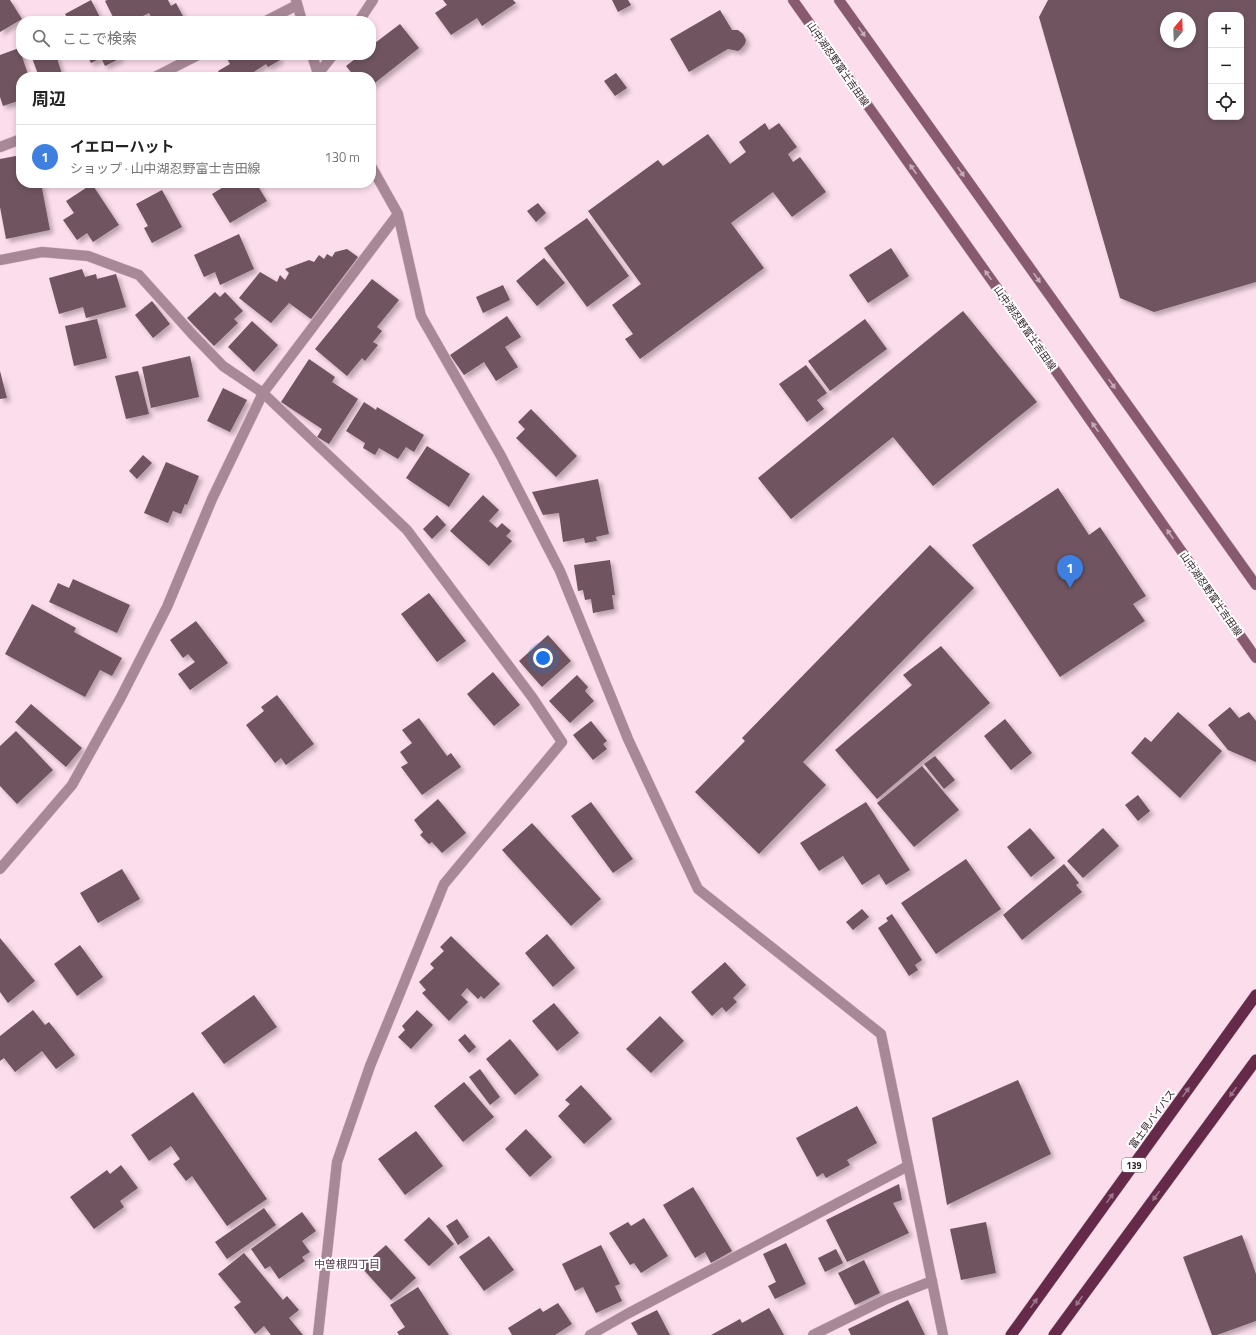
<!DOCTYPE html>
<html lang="ja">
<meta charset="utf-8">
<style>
:root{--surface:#fff;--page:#f6f6f6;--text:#222;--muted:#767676;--line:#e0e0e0;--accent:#ea580c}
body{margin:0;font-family:"Titillium Web","Noto Sans JP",sans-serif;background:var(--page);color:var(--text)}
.controls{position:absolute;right:12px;top:12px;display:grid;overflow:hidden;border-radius:8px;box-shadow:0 2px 6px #0003}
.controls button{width:36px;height:36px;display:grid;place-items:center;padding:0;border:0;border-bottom:1px solid var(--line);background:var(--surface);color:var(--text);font:20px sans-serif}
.compass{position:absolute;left:1160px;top:12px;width:36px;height:36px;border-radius:50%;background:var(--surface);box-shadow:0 2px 6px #0003;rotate:19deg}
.you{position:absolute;left:543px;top:658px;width:14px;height:14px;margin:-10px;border:3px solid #fff;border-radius:50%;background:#1a73e8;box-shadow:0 0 0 6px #1a73e833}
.badge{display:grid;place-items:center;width:26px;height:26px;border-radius:50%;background:var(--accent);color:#fff;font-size:13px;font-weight:700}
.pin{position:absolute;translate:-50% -33px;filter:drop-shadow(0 1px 2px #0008)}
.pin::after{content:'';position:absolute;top:21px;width:14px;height:12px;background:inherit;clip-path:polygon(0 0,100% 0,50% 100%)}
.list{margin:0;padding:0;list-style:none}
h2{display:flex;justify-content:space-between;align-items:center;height:52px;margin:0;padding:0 16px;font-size:17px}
h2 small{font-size:13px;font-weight:400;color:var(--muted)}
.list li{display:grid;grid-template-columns:26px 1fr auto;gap:12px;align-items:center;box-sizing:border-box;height:64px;padding:0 16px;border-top:1px solid var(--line)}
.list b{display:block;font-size:15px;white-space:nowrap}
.list p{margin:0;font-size:13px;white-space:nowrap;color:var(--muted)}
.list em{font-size:13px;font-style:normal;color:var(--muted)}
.icon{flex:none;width:22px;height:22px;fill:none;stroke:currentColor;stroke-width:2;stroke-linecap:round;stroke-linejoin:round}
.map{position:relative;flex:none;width:1256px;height:1335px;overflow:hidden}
.search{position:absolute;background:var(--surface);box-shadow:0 2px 6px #0003;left:16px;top:16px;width:360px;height:44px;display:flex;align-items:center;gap:10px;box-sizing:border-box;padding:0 14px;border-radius:16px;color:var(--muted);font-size:15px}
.panel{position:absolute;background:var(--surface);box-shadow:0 2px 6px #0003;left:16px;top:72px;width:360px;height:116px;border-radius:16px}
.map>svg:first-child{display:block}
.building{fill:#6f5460;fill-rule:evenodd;filter:url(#shadow)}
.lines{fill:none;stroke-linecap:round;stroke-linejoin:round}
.service-casing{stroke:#d7bbc8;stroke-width:11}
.minor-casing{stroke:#d7bbc8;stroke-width:11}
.secondary-casing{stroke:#d7bbc8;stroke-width:11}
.trunk-casing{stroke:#d7bbc8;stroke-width:12}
.service{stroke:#a88797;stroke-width:10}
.minor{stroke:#a88797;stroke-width:10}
.secondary{stroke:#885a70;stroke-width:10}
.trunk{stroke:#652a4a;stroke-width:11}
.oneway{fill:#c4acb8}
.oneway2{fill:#9b7589}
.labels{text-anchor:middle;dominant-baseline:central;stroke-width:4;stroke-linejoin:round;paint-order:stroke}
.shield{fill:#fff;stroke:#6d6468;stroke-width:1}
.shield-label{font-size:9px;font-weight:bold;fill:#2f2127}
.street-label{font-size:10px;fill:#2f2127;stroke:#fff}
.neighbourhood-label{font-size:11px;fill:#593b4a;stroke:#fff}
</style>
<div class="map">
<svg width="1256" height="1335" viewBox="0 0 1256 1335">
<defs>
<filter id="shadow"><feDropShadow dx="3.5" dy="3.5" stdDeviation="2" flood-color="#0004"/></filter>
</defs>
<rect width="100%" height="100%" fill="#fcddeb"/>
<!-- building -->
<path class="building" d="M0,0H10L22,19L0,32Z
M91,0L102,21H69L65,14Z
M107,0H168L171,6L176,3L185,20L153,21L149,13L133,21H115L105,1Z
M443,0H513L516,3L482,26L477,18L451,35L435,13L447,5Z
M612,0H628L631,5L618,12Z
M1048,0H1256V282L1154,312L1120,298L1039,17ZM1211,15H1241V117H1211ZM1166,18H1190V42H1166Z
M720,10L732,30H738L743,34L746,40L745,44L741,49L738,51L728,49L689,72L670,39Z
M400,24L419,48L371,86V77H355L346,66L360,55H371V46Z
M19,48L29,77H21V100L3,106L0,97V55Z
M31,55H56L63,77H39Z
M87,55H120L121,58L105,66L101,58L91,63Z
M225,55H277L280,60L268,67L266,64L246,77H222L218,71L230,64Z
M616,73L627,88L615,96L604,81Z
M765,123L769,130L779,123L797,147L788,154L793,162L800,157L826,192L792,217L773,192L731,223L764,268L640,359L625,339L633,334L612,305L641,284L588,211L658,160L663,166L708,134L730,164L746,152L739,142Z
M21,155V183H41L50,230L6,239L0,207V159Z
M230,183H256L267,201L230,223L212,194Z
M92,184L119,225L93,242L87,233L77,240L63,220L74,213L66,201Z
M162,190L182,227L152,243L144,228L148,226L136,204Z
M538,203L546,213L536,222L527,211Z
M587,218L629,276L587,307L544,248Z
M239,234L254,269L220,285L215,272L204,277L194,255Z
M891,248L909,276L868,303L849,275Z
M347,249L358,257L311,319L289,303L271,323L239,298L260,272L277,282L280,275L285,280L289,273L285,269L309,260L314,262L319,255L324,259L327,254L332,257L335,252Z
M544,258L565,283L537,306L516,281Z
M82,269L85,277L96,274L97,279L116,274L126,307L86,318L83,307L59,314L49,278Z
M372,279L399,300L377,327L382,331L373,342L378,345L365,361L362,358L347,376L315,349Z
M503,285L510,300L483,313L476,297Z
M215,292L220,297L225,292L243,311L234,319L238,323L214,346L187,318Z
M152,301L170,324L153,338L135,315Z
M963,311L1037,402L933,486L893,437L791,519L758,478Z
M507,316L521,337L505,347L518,367L496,381L484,362L464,375L450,355Z
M97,319L107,358L74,366L65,326Z
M865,319L887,349L830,391L808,361Z
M252,321L278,345L254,372L228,347Z
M190,356L199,397L151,408L142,367Z
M309,359L335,377L332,382L358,399L329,444L317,437L322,429L281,402Z
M806,365L827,393L817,400L824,409L807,422L779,384Z
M0,371L7,398L0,399Z
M138,371L149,414L126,419L115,376Z
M223,388L247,400L230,432L207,421Z
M364,402L376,410L377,407L424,435L414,452L406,447L398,459L379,448L375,455L363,448L365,443L346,431Z
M531,409L577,456L556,477L516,438L525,429L518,422Z
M427,446L470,474L449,507L406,478Z
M143,455L152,463L137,479L129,471Z
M166,462L199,476L187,505L185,504L181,514L173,511L168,523L144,513Z
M598,479L609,534L596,537L597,541L585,543L584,538L563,542L559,513L543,515L532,492Z
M1058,488L1089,535L1100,527L1146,596L1133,604L1145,621L1060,677L972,545Z
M483,495L499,510L489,521L497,528L502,523L511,531L506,536L512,541L489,566L450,531Z
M437,515L446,525L432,539L423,529Z
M930,545L974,588L803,762L826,785L759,854L695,792L745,741L742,738Z
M610,560L615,595H612L614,609L593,613L591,599L585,600L583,590L578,591L574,565Z
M73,579L130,605L117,633L49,602L58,583L69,588Z
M429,593L466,641L437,662L401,614Z
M32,604L76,628L74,632L122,658L112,676L100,670L85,697L5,654Z
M196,621L228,663L190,690L178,674L195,662L188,654L183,658L170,640Z
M548,635L571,661L542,687L519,661Z
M941,646L990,703L877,799L835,750L912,685L903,675Z
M493,672L520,705L494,726L467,694Z
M577,675L588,687L585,691L594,701L570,723L549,701Z
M277,695L314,744L286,765L281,758L275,763L246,725L264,711L261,707Z
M31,704L82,748L66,767L15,722Z
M1230,707L1239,718L1249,712L1256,721V762L1228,750L1208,725Z
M1178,712L1222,751L1180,798L1131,753L1145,737L1151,742Z
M419,718L447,756L451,753L461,767L422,795L401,767L408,763L400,752L412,743L402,730Z
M1005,719L1032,753L1011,770L984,736Z
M591,721L607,741L603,744L607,749L593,760L573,735Z
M16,731L53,770L17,804L0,786V746Z
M935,756L955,780L944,789L924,764Z
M922,766L959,810L914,847L877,803Z
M1138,795L1150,811L1138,821L1125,805Z
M438,799L466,833L442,853L432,842L429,844L420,835L423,832L414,820Z
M591,802L633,859L613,873L571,816Z
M866,802L910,870L886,885L879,874L862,885L843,856L819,871L800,843Z
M532,823L601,899L571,926L502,850Z
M1030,828L1055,858L1031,877L1007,847Z
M1103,828L1119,846L1083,878L1067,861Z
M966,859L1001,909L936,954L901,903Z
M1064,864L1079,883L1076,885L1082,892L1022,940L1003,915Z
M122,869L140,899L98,923L80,893Z
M862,909L869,917L853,930L846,922Z
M892,914L922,960L915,965L918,970L909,976L878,928L888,921L886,918Z
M547,934L575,968L553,987L525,953Z
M451,936L500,984L484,999L481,996L478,999L467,988L461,995L468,1002L449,1021L422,993L426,990L419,982L434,968L430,964L444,951L440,947Z
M0,938L35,981L8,1003L0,992Z
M80,945L103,977L77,996L54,964Z
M725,962L746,985L733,998L737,1002L726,1012L722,1007L712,1016L691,992Z
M254,995L277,1027L224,1064L201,1033Z
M554,1003L579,1033L557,1051L532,1021Z
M33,1010L45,1025L49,1022L75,1055L56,1069L42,1051L15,1072L4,1058L0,1061V1036Z
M417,1010L433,1025L411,1049L398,1037L405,1030L402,1026Z
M660,1016L684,1041L651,1073L626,1049Z
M465,1034L476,1047L469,1053L458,1040Z
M510,1039L539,1075L515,1095L486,1059Z
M480,1069L500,1097L490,1105L469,1077Z
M1018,1080L1051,1154L947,1205L932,1118Z
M464,1082L494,1117L463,1142L434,1106Z
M581,1085L612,1119L584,1144L558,1116L570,1104L565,1100Z
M193,1092L267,1199L227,1226L192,1176L186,1181L173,1164L180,1159L171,1146L149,1161L131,1135Z
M857,1106L877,1143L847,1160L850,1165L826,1178L823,1173L817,1177L796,1138Z
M526,1129L552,1157L530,1177L505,1149Z
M416,1131L443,1166L405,1195L378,1159Z
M121,1165L138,1188L120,1201L124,1207L94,1229L70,1197L107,1170L110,1174Z
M899,1184L902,1200L893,1203L909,1233L847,1262L826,1220Z
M693,1187L732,1251L711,1263L705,1252L695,1258L663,1205Z
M264,1208L276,1225L227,1259L215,1242Z
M302,1212L316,1231L302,1241L310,1252L302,1257L305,1261L279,1279L270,1266L265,1269L251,1249Z
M429,1217L454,1244L429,1266L404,1240Z
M644,1218L668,1256L641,1273L634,1263L630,1265L609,1233L628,1222L631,1226Z
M457,1219L469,1237L458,1245L446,1226Z
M986,1222L996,1273L961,1280L950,1229Z
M1242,1235L1256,1274V1321L1217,1335H1212L1183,1257Z
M489,1236L514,1270L484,1291L459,1257Z
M786,1243L806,1284L775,1299L768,1286L776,1282L763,1254Z
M386,1245L416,1278L391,1300L361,1267Z
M601,1245L620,1284L615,1286L622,1301L596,1313L583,1287L575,1291L562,1264Z
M836,1249L843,1263L825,1272L818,1258Z
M244,1253L283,1300L287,1296L299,1310L289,1318L303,1335H271L264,1326L255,1334L234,1307L241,1302L218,1274Z
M864,1260L880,1293L855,1305L838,1273Z
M418,1287L449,1335H399L397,1332L405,1327L390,1305Z
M908,1300L925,1335H851L848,1329Z
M558,1303L572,1324L555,1335H512L508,1328L540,1308L543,1312Z
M769,1308L784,1335H711L740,1319L742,1323Z
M657,1310L670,1335H638L631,1323Z"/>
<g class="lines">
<defs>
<path id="service" d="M266,21L297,5
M359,21L373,0
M318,74L333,55
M155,77L198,55
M0,147L21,139
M0,260L42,252L88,256L139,275L193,335L223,366L263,393L407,530L532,697L562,742L444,884L402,988L370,1066L337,1162L318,1335
M590,1335L627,1314L908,1166
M813,1335L886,1299L932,1281"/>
<path id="minor" d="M296,0L302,21
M312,55L319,77
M371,166L398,214L421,316L501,456L560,571L628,739L698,889L881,1034L943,1335
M0,869L72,785L120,699L167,607L212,499L263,393L398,214"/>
<path id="secondary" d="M793,0L1046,357L1256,658
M839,0L1256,585"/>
<path id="trunk" d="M1011,1335L1256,995
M1054,1335L1256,1060"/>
</defs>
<!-- service casing -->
<use href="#service" class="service-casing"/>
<!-- minor casing -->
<use href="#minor" class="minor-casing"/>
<!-- secondary casing -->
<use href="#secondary" class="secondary-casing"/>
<!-- trunk casing -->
<use href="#trunk" class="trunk-casing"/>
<!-- service -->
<use href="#service" class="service"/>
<!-- minor -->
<use href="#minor" class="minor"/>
<!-- secondary -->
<use href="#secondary" class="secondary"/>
<!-- trunk -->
<use href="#trunk" class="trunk"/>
</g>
<!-- one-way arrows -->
<defs><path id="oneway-solid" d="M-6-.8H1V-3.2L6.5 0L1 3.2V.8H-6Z"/></defs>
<g class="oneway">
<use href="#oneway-solid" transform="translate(862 32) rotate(55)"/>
<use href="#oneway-solid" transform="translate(913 169) rotate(-125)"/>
<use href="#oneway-solid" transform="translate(961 172) rotate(55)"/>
<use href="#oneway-solid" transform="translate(988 275) rotate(-125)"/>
<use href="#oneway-solid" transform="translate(1037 278) rotate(55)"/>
<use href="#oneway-solid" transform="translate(1112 384) rotate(55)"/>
<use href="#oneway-solid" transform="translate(1095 427) rotate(-125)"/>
<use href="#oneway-solid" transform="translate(1170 534) rotate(-125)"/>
</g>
<g class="oneway2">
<use href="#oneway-solid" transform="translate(1186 1092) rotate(-54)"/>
<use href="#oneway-solid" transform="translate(1233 1092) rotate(126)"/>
<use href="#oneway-solid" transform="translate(1156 1196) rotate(126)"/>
<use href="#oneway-solid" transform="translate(1110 1198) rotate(-54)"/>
<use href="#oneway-solid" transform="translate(1079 1301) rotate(126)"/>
<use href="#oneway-solid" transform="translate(1034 1303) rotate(-54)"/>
</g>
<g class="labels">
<!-- shield labels -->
<rect class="shield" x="1122" y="1158" width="24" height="14" rx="3"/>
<g class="shield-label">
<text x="1134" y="1165">139</text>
</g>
<!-- street labels -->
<g class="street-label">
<text transform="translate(838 64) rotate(55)">山中湖忍野富士吉田線</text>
<text transform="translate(1025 328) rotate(55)">山中湖忍野富士吉田線</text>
<text transform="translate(1211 594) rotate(55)">山中湖忍野富士吉田線</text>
<text transform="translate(1152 1119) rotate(-54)">富士見バイパス</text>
</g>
<!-- neighbourhood labels -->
<g class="neighbourhood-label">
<text x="347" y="1264">中曽根四丁目</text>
</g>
</g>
</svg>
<div class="controls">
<button>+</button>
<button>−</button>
<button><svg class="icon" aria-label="locate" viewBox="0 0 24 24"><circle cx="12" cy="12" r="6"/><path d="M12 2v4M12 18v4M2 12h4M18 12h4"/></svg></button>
</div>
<svg class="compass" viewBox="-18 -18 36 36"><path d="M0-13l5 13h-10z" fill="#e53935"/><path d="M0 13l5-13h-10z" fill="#767676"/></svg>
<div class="you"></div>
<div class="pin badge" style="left:1070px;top:588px;background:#3f7fe0">1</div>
<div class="search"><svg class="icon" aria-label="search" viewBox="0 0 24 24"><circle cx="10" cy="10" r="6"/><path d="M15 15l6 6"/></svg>ここで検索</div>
<section class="panel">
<h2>周辺<small></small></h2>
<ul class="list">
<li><span class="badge" style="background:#3f7fe0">1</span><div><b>イエローハット</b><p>ショップ · 山中湖忍野富士吉田線</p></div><em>130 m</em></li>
</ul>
</section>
</div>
